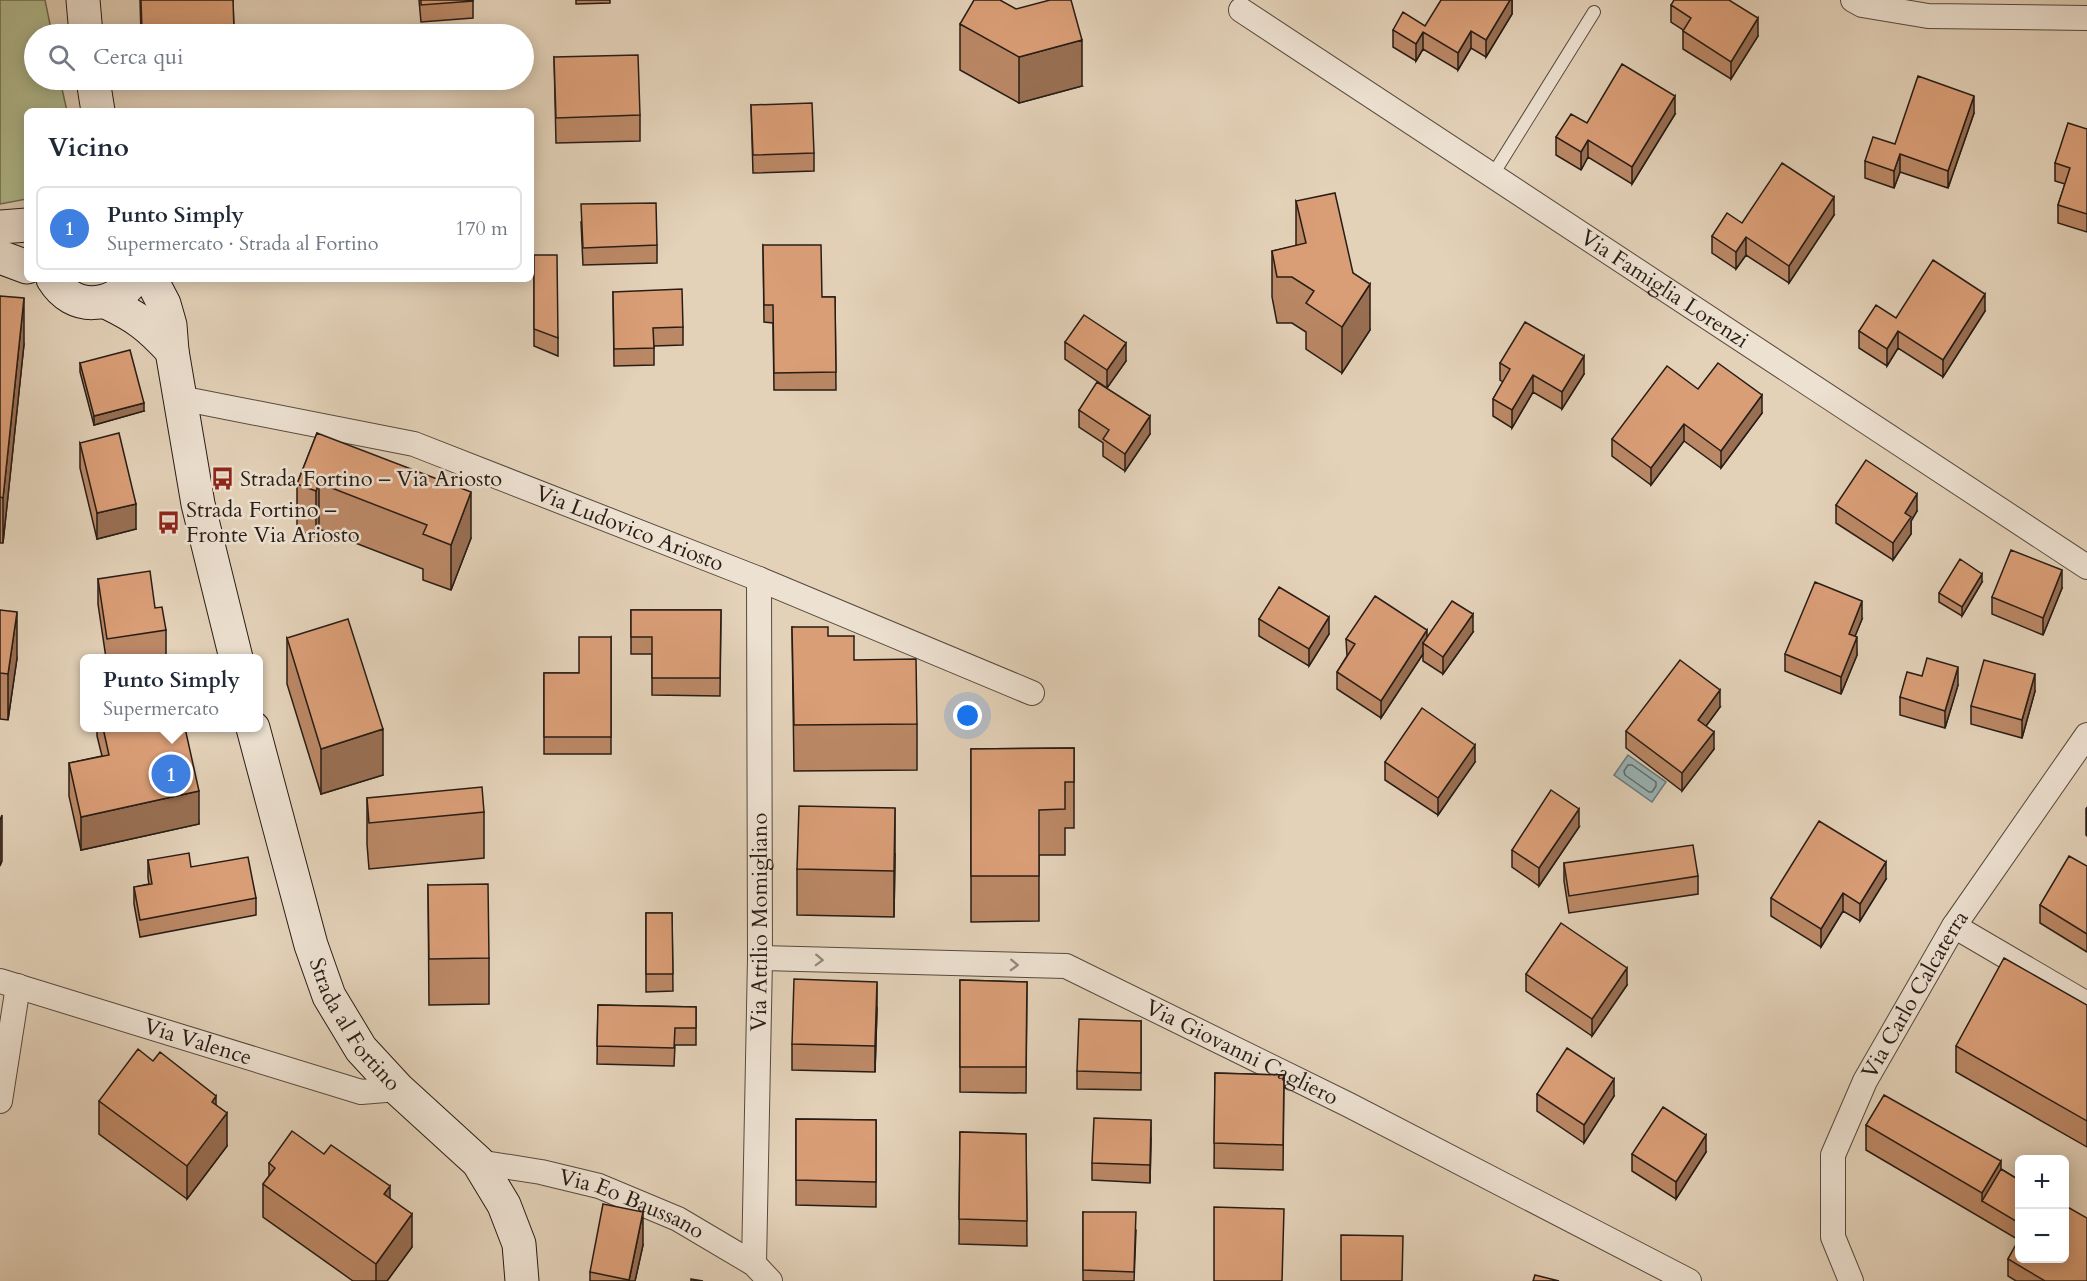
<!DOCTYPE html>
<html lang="it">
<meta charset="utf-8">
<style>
:root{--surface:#fff;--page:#f6f6f7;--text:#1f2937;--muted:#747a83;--line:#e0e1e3;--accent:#8f2418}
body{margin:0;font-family:Cardo,serif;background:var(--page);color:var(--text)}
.controls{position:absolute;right:18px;bottom:18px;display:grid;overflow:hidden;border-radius:9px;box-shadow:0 3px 15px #0003}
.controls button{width:54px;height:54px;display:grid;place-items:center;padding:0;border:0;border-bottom:2px solid var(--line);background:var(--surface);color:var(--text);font:30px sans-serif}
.you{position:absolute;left:968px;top:716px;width:21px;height:21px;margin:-15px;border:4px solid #fff;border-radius:50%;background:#1a73e8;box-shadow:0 0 0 9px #1a73e833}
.badge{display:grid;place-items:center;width:39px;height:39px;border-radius:50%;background:var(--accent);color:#fff;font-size:20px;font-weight:700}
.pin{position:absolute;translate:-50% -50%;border:3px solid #fff;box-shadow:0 2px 6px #0006}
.popup{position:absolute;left:80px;top:654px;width:183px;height:78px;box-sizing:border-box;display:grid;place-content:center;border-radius:9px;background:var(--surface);filter:drop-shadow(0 2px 4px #0005);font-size:20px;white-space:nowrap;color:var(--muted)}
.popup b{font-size:22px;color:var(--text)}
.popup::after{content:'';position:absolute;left:50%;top:100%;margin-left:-12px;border:12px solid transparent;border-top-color:var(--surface)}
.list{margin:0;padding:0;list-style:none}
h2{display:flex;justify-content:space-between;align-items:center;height:78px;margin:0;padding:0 24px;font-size:26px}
h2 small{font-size:20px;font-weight:400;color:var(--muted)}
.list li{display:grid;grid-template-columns:39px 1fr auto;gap:18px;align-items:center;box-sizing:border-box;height:84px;margin:0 12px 12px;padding:0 12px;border:2px solid var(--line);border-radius:9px}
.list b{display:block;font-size:22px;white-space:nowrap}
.list p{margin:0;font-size:20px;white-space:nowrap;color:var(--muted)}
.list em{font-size:20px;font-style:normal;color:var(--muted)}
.icon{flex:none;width:33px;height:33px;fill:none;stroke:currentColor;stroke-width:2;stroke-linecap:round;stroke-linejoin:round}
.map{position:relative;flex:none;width:2087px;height:1281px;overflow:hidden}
.search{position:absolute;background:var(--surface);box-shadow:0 3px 15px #0003;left:24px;top:24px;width:510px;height:66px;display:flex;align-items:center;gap:15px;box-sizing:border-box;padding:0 21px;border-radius:33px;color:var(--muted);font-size:22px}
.panel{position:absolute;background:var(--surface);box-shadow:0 3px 15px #0003;left:24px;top:108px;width:510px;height:174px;border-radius:9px}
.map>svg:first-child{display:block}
.green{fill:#b2bc90;stroke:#6d6c53;stroke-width:1.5}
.water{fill:#99b5b9;stroke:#6c7878;stroke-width:1.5}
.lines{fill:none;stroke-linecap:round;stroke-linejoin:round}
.shore{stroke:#606968;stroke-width:1.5}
.lane-casing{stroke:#574a3e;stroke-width:14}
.street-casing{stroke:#574a3e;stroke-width:26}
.secondary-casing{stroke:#281d16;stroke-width:35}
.lane{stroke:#ede1d1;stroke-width:12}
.street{stroke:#ede1d1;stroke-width:24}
.secondary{stroke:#ede1d1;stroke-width:33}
.wall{fill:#b86;stroke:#281d16;stroke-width:1.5}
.shaded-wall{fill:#996f53;stroke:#281d16;stroke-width:1.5}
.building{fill:#da9e77;stroke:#281d16;stroke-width:1.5}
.oneway{stroke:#94897d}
.labels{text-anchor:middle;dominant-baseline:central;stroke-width:5;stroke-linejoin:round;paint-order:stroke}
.street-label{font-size:22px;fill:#281d16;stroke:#ede1d1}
.poi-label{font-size:22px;fill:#281d16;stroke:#ede1d1;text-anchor:start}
</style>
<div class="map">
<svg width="2087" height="1281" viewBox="0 0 2087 1281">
<rect width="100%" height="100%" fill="#e3d1b8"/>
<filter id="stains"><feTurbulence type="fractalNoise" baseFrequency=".00333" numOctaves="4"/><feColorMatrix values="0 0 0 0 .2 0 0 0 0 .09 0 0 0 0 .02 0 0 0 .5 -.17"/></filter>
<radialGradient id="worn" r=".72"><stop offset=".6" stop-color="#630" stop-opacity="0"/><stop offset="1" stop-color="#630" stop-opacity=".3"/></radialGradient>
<!-- green -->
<path class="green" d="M0,0H45L52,34H34V80H60L67,111H27V199L0,204Z"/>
<!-- water -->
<path class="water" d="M1628,755L1666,782L1652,802L1614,775Z"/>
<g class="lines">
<!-- shore -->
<path class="shore" d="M1628,765H1632L1656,782V786L1652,792H1649L1625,775L1624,771Z"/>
<defs>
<path id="lane" d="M1492,176L1594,12"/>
<g id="street">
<path d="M1853,0L1862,5L1928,16L2087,18"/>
<path id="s1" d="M1241,10L2087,567"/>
<path id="s2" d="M180,398L414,444L759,579L1032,693"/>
<path d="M1954,926L2087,1004"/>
<path id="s3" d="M760,958L1066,966L1349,1105L1689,1281"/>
<path id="s4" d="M0,981L361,1092L398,1089"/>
<path d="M0,1101L18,986"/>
<path id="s5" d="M478,1162L541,1172L599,1186L678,1219L754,1264L770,1281"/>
<path id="s6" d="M754,1264L760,958L759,579"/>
<path id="s7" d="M1851,1281L1833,1237V1155L1865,1081L1954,926L2087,735"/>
</g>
<g id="secondary">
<path d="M83,0L86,34"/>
<path d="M93,80L98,111"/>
<path d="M0,227L27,225"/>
<path d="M0,257L27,267"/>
<path d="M53,279C73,312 113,309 134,279"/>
<path d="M151,279L164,304L170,325L172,351L198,504L236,658"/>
<path d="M106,302C137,317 148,325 172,351"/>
<path id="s8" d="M253,728L311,945L329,996L361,1049L398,1089L478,1162L504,1205L519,1244L522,1281"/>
</g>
</defs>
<!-- lane casing -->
<use href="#lane" class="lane-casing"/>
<!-- street casing -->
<use href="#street" class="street-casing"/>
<!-- secondary casing -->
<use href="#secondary" class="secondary-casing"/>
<!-- lane -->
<use href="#lane" class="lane"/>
<!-- street -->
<use href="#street" class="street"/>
<!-- secondary -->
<use href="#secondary" class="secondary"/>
</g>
<!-- wall -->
<path class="wall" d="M140,0H233L234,34H141Z
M419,0H473V18L421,22Z
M576,0H610V3L576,4Z
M1512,0V14L1486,57L1471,48L1458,70L1423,49L1416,61L1393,47V30L1425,26Z
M1671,5L1758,36L1731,79L1683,49V30L1671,22Z
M960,24L1082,86L1019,103L960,70Z
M554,57L640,115V141L556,143Z
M751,105L814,153V171L753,173Z
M1974,113L1948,188L1900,172L1894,188L1865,178V161L1895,144Z
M1675,114L1632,184L1588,157L1581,170L1556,155V137L1587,123Z
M2087,129V232L2058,223V205L2065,184L2055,181V163Z
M1296,201L1353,273L1370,330L1342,373L1306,349V332L1292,323H1277L1272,297V251L1296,246Z
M1834,215L1789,283L1746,255L1736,269L1712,253V236L1742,223Z
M581,222L657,245V263L583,265Z
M763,245L822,297H835L836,390H774L773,323L764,322Z
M534,255L558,338V356L534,346Z
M613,292L683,327V345L654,346V365L614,366Z
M0,296L24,344L3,543H0Z
M1985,311L1943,377L1898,348L1887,366L1859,348V331L1896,318Z
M1065,342L1126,361L1107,388L1065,359Z
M80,363L144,411L94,425L80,372Z
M1500,363L1584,374L1562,409L1533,392L1512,428L1493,416V399L1503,382L1500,380Z
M1698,389L1762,413L1721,468L1684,441L1651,485L1612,456V439Z
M1079,410L1150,434L1125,471L1103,456V443L1079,427Z
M317,433L471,538L451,590L423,580V569L319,529L316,537L297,530V484Z
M80,443L136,529L97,539L80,468Z
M1836,505L1917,511L1911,521V534L1893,560L1836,523Z
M98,579L155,608L166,630V656L147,658H106L98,604Z
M1982,582L1962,616L1939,602V593Z
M2062,588L2043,635L1992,614V597Z
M0,610L17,658L8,720L0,719Z
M631,610H721L720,696L652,695V654H631Z
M1259,619L1329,634L1309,666L1259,636Z
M1862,619L1855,636L1857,655L1841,694L1785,671V654Z
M792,627L828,636L917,724V770L794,771Z
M1473,632L1443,674L1423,661V654L1381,718L1337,689V672L1347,656L1346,639L1427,637Z
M611,637V754H544V673H579Z
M287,638L383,775L321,794L287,684Z
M1958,685L1945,728L1900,715V697Z
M2035,691L2022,738L1971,724V706Z
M1720,707L1706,726L1714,749L1682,791L1626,748V731Z
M97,728H185L199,824L81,850L69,796V763L102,756L97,736Z
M1074,748V828H1065V855H1039V921L971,922V749Z
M1385,762H1475L1438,815L1385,780Z
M367,798L484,812V858L369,869L367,844Z
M2087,807V836L2086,835V809Z
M1579,827L1539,886L1512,867V850Z
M895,854L894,917L797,915V869Z
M148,860L191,867L256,898V915L140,937L134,904V887L149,884L148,878Z
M1564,863L1698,876V894L1569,913L1564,881Z
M2087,866V952L2040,923V905Z
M1886,879L1860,921L1843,911L1821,947L1771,916V898Z
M428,885L489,958V1004L429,1005Z
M646,913H672L673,991L646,992Z
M1526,974L1627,985L1592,1036L1526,991Z
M960,980L1027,982L1026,1093L960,1092Z
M598,1005L696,1007V1045H675L674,1066L597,1064Z
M2087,1005V1147L1956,1072V1046Z
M877,1008L875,1072L792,1070V1044Z
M1141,1021V1090L1077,1089V1071Z
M1215,1073L1284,1075L1283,1170L1214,1168Z
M1537,1094L1614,1096L1584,1143L1537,1111Z
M99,1101L216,1105L227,1146L187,1199L99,1134Z
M796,1119L876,1120V1207L796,1205Z
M1866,1125L2001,1169L2019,1180V1258L2087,1281H2016L2008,1276V1259L2019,1240L1866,1150Z
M960,1132L1026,1134L1027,1246L959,1244Z
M1151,1138L1150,1183L1092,1180V1163Z
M1706,1152L1676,1199L1632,1171V1154Z
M324,1154L390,1198L412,1247L387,1281H353L263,1217V1184L269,1176V1163Z
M1083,1212L1136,1230L1134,1281H1083Z
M643,1245L635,1281H590V1272Z"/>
<!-- shaded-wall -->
<path class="shaded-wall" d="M1510,0H1512V14L1486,57V40Z
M1758,18V36L1731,79V62Z
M1471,31V48L1458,70V53Z
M1423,32V49L1416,61V44Z
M1082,40V86L1019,103V57Z
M1675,96V114L1632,184V167Z
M1974,96V113L1948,188V171Z
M1588,140V157L1581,170V152Z
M1900,154V172L1894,188V171Z
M1834,197V215L1789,283V266Z
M1746,237V255L1736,269V252Z
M1370,284V330L1342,373V327Z
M1985,294V311L1943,377V360Z
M24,298V344L3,543V498Z
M1898,331V348L1887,366V349Z
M1126,343V361L1107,388V370Z
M1584,356V374L1562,409V392Z
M1533,375V392L1512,428V410Z
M1762,395V413L1721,468V451Z
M144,403V411L94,425V416Z
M1150,416V434L1125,471V454Z
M1684,424V441L1651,485V468Z
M319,483V529L316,537V491Z
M471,492V538L451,590V545Z
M1917,494V511L1911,521V534L1893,560V543L1905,513Z
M136,504V529L97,539V513Z
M2062,570V588L2043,635V618Z
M1982,574V582L1962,616V607Z
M1862,601V619L1849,651V634Z
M17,612V658L8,720V674Z
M1473,614V632L1443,674V657Z
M1329,617V634L1309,666V649Z
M1427,630V646L1423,643V654L1381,718V701Z
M1857,637V655L1841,694V677Z
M1958,667V685L1945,728V711Z
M2035,674V691L2022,738V720Z
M1720,690V707L1698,737V720Z
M383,729V775L321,794V749Z
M1714,732V749L1682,791V773Z
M1475,745V762L1438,815V798Z
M199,791V824L81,850V817Z
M895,808V854L894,917V871Z
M1579,809V827L1539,886V868Z
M2,815V861L0,866V820Z
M1886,862V879L1860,921V904Z
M1843,893V911L1821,947V929Z
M1627,968V985L1592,1036V1019Z
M877,982V1008L875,1072V1046Z
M1614,1079V1096L1584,1143V1125Z
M216,1096V1127L227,1113V1146L187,1199V1166L212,1102Z
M1151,1120V1138L1150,1183V1165Z
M1706,1135V1152L1676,1199V1182Z
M2001,1161V1186L1982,1201V1193Z
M390,1186V1219L384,1194Z
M643,1212V1245L635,1281H629Z
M412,1214V1247L387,1281H376V1264Z"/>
<!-- building -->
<path class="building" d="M141,0H233L234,30L142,31Z
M421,0H473V1L421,5Z
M974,0H1000L1016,9L1050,0H1071L1082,40L1019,57L960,24Z
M1441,0H1510L1486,40L1471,31L1458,53L1423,32L1416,44L1393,30L1403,12L1425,26Z
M1674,0H1729L1758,18L1731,62L1683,31L1691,18L1671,5Z
M638,55L640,115L556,118L554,57Z
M1622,64L1675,96L1632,167L1588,140L1581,152L1556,137L1571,114L1587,123Z
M1918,76L1974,96L1948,171L1900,154L1894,171L1865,161L1873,137L1895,144Z
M812,103L814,153L753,155L751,105Z
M2068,123L2087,129V214L2058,205L2070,168L2055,163Z
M1782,163L1834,197L1789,266L1746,237L1736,252L1712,236L1727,213L1742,223Z
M1335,193L1353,273L1370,284L1342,327L1306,303L1314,291L1292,277H1277L1272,251L1306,243L1296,201Z
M656,203L657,245L583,248L581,204Z
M763,245H821L822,297H835L836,372L774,373L773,305H764Z
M534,255H557L558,338L534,329Z
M1933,260L1985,294L1943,360L1898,331L1887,349L1859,331L1876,305L1896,318Z
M682,289L683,327L653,328L654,348L614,349L613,292Z
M0,296L24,298L3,498L0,497Z
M1084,315L1126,343L1107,370L1065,342Z
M1525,322L1584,356L1562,392L1533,375L1512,410L1493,399L1510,369L1500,363Z
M130,350L144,403L94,416L80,363Z
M1718,363L1762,395L1721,451L1684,424L1651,468L1612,439L1667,366L1698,389Z
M1097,382L1150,416L1125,454L1103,439L1109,430L1079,410Z
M119,433L136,504L97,513L80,443Z
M317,433L471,492L451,545L423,534L427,525L319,483L316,491L297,484Z
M1866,460L1917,494L1905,513L1911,517L1893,543L1836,505Z
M2011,550L2062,570L2043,618L1992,597Z
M1960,559L1982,574L1962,607L1939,593Z
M150,571L155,608L162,607L166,630L107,639L98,579Z
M1815,582L1862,601L1849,634L1857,637L1841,677L1785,654Z
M1279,587L1329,617L1309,649L1259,619Z
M1375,596L1427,630L1381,701L1337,672L1355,644L1346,639Z
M1452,601L1473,614L1443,657L1423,643Z
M0,610L17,612L8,674L0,673Z
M631,610H721L720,678H652V637H631Z
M348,619L383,729L321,749L287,638Z
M792,627H828V636H854V660L916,659L917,724L794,725Z
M579,637H611V737H544V673H579Z
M1927,658L1958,667L1945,711L1900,697L1907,672L1922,676Z
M1680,660L1720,690L1698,720L1714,732L1682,773L1626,731Z
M1984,660L2035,674L2022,720L1971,706Z
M1422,708L1475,745L1438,798L1385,762Z
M103,728H185L199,791L81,817L69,763L109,755Z
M1074,748V782H1065V809L1039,810V876H971V749Z
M482,787L484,812L369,823L367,798Z
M1551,790L1579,809L1539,868L1512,850Z
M799,806L895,808L894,871L797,869Z
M1819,821L1886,862L1860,904L1843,893L1821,929L1771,898Z
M1693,845L1698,876L1569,896L1564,863Z
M189,853L191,867L248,857L256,898L140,920L134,887L152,884L148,860Z
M2069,856L2087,866V934L2040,905Z
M488,884L489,958L429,959L428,885Z
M646,913H672L673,974H646Z
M1561,923L1627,968L1592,1019L1526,974Z
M2004,958L2087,1005V1121L1956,1046Z
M794,979L877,982L875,1046L792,1044Z
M960,980L1027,982L1026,1067H960Z
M598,1005L696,1007V1028H675L674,1048L597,1046Z
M1079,1019L1141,1021V1073L1077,1071Z
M1567,1048L1614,1079L1584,1125L1537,1094Z
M138,1049L153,1061L160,1052L216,1096L212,1102L227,1113L187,1166L99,1101Z
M1215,1073L1284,1075L1283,1145L1214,1143Z
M1884,1095L2001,1161L1982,1193L1866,1125Z
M1663,1107L1706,1135L1676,1182L1632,1154Z
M1094,1118L1151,1120L1150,1165L1092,1163Z
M796,1119L876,1120V1182L796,1180Z
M292,1131L324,1154L331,1145L390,1186L384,1194L412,1214L376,1264L263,1184L275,1168L269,1163Z
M960,1132L1026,1134L1027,1221L959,1219Z
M2001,1169L2019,1180V1223L1982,1201Z
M603,1204L643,1212L629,1280L590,1272Z
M2064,1205L2087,1218V1281H2045L2008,1259L2019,1239V1258H2064Z
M1214,1207L1284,1209L1282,1281H1214Z
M1083,1212H1136L1134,1272L1083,1270Z
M1341,1235L1403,1236L1402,1281H1341Z
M1535,1275L1559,1281H1533Z
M691,1279L703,1281H691Z"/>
<!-- one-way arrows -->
<defs><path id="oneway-chevron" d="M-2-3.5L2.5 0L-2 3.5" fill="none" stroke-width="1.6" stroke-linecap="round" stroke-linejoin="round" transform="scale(1.5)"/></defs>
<g class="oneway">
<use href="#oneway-chevron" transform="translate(819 960) rotate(2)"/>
<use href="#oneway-chevron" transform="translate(1014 965) rotate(2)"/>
</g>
<!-- icons -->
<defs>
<symbol id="bus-bare" viewBox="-9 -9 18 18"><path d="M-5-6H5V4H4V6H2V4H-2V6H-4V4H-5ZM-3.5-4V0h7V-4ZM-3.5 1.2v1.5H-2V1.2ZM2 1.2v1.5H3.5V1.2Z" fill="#8f2418" stroke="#ede1d1" stroke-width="2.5" paint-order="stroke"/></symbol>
</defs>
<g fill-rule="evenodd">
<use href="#bus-bare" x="206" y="462" width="33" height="33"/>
<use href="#bus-bare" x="152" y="506" width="33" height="33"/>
</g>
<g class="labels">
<!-- street labels -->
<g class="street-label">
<text stroke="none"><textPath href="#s1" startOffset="507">Via Famiglia Lorenzi</textPath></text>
<text stroke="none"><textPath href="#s2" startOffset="470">Via Ludovico Ariosto</textPath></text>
<text stroke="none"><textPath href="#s6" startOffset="342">Via Attilio Momigliano</textPath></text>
<text stroke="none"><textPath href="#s7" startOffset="310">Via Carlo Calcaterra</textPath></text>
<text stroke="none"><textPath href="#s8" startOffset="316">Strada al Fortino</textPath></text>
<text stroke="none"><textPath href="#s4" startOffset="207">Via Valence</textPath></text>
<text stroke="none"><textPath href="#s3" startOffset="502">Via Giovanni Cagliero</textPath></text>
<text stroke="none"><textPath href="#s5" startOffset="160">Via Eo Baussano</textPath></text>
</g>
<!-- poi labels -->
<g class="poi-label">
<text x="240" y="479">Strada Fortino – Via Ariosto</text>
<text x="186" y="510">Strada Fortino –<tspan x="186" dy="25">Fronte Via Ariosto</tspan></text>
</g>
</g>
<rect width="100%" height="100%" filter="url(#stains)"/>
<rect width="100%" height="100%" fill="url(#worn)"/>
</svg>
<div class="controls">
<button>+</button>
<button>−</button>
</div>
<div class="you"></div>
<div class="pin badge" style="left:171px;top:774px;background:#3f7fe0">1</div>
<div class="popup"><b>Punto Simply</b>Supermercato</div>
<div class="search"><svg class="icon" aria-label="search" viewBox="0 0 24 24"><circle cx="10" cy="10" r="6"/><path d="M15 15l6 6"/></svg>Cerca qui</div>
<section class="panel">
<h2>Vicino<small></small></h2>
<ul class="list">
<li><span class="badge" style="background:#3f7fe0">1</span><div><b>Punto Simply</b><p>Supermercato · Strada al Fortino</p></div><em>170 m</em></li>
</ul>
</section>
</div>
